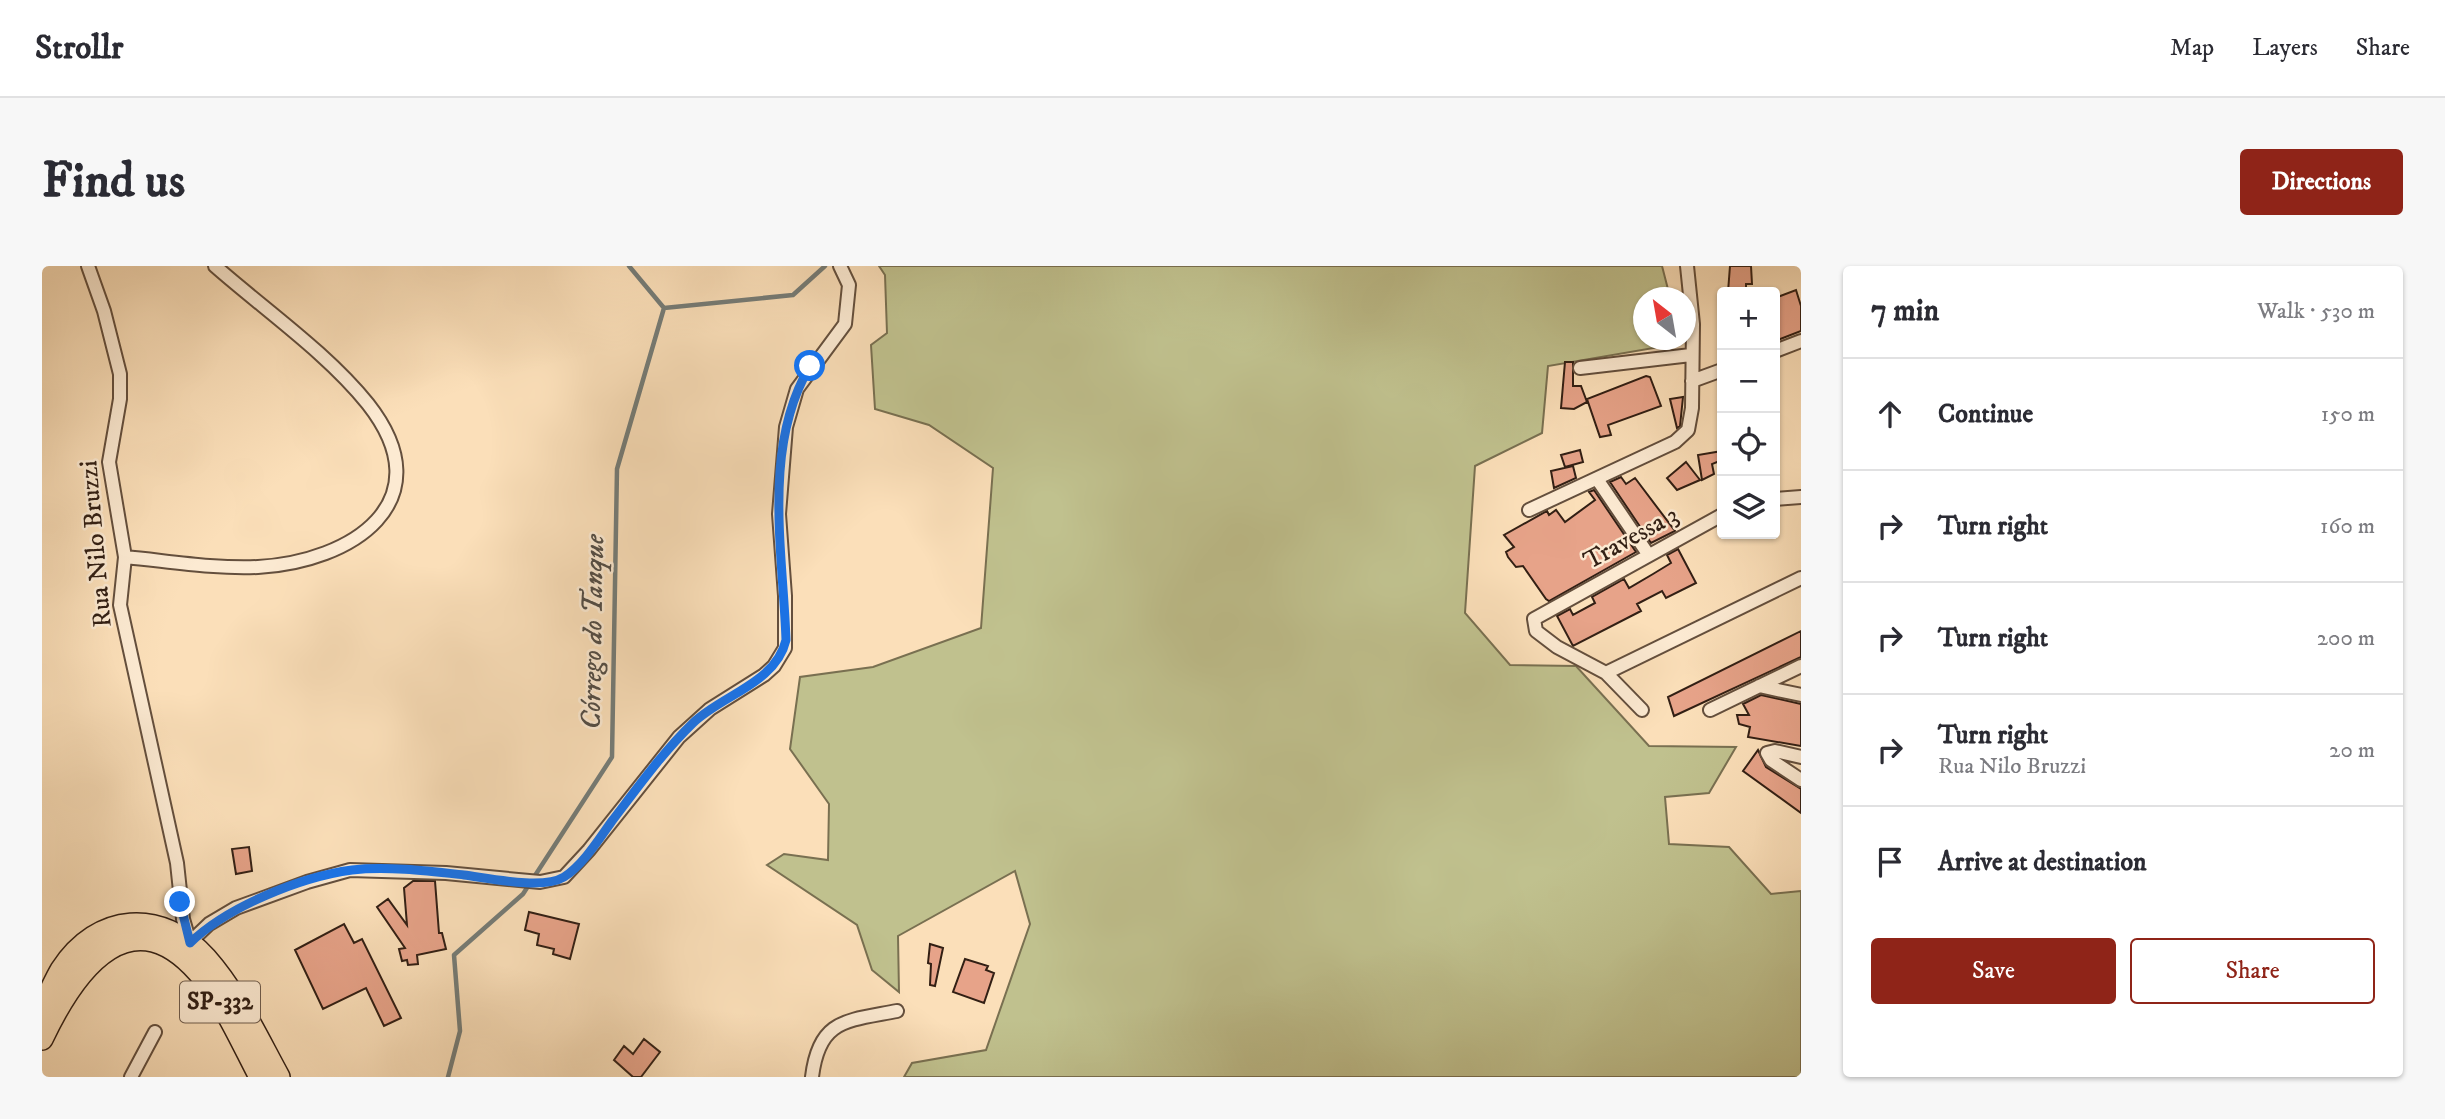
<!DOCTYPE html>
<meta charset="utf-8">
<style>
:root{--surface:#fff;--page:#f7f7f7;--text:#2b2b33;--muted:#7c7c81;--line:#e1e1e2;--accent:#8f2418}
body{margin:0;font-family:"IM FELL DW Pica",serif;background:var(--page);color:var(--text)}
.controls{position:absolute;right:21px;top:21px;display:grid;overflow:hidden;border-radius:7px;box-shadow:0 2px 5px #0004}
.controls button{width:63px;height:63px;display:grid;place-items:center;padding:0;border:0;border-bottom:2px solid var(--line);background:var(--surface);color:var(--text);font:35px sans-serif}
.compass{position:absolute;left:1591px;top:21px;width:63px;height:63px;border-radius:50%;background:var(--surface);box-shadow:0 2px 5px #0004;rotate:329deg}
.stop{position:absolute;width:21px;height:21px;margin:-16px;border:5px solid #1a73e8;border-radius:50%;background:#fff}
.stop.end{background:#1a73e8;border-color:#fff;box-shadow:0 2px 7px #0008}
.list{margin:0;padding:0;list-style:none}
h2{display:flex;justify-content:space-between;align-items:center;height:91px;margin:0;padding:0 28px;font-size:30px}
h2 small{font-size:23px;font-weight:400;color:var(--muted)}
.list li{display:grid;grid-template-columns:46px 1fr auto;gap:21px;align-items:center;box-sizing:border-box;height:112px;padding:0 28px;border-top:2px solid var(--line)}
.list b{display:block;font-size:26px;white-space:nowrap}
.list p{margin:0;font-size:23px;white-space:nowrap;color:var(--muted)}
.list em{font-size:23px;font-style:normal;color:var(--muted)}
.actions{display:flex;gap:14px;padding:21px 28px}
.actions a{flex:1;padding:16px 0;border:2px solid var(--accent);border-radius:7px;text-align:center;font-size:24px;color:var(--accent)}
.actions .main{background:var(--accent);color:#fff}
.icon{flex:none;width:38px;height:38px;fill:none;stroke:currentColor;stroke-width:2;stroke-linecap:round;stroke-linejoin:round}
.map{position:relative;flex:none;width:1759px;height:811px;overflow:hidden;border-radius:7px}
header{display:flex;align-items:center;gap:42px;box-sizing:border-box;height:98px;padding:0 35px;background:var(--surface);border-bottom:2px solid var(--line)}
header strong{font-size:33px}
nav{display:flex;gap:38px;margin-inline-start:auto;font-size:24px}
.intro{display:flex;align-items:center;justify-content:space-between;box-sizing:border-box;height:168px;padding:0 42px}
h1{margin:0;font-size:49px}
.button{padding:18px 32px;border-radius:7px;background:var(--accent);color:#fff;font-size:24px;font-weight:700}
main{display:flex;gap:42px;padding:0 42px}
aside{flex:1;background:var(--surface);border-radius:7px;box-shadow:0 2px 5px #0004}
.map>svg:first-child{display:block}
.green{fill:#c0c18e;stroke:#797051;stroke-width:2}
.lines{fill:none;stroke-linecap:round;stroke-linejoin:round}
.stream{stroke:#757c77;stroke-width:4.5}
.building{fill:#e7a389;stroke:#321f14;stroke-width:2}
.minor-casing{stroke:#644f3d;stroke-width:16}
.primary-casing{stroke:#321f14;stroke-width:24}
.minor{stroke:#fcead2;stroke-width:12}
.primary{stroke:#fbdfb9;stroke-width:21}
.route{stroke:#1a73e8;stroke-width:9}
.labels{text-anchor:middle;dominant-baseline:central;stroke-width:5;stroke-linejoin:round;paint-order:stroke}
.shield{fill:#fcead2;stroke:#6f5c4d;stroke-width:2}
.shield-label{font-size:24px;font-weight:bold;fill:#321f14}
.street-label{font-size:26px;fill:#321f14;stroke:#fcead2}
.water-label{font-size:28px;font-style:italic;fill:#544e46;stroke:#fcead2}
</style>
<header>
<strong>Strollr</strong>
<nav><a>Map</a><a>Layers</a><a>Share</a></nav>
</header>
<div class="intro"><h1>Find us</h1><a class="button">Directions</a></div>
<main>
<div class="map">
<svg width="1759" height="811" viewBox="0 0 1759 811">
<rect width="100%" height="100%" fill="#fbdfb9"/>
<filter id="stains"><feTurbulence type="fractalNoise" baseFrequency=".00286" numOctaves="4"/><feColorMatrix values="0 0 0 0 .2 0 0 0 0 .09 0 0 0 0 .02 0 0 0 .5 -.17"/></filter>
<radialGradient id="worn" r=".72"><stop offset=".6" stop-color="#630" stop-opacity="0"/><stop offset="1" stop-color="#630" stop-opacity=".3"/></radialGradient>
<!-- green -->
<path class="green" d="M837,0H1620L1628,31L1602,32V74H1634L1635,78L1506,100L1500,167L1433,200L1423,347L1468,399L1534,400L1607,480L1694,481L1667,527L1623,531L1627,578L1687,581L1729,628L1759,625V811H862L870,797L944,784L988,658L973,605L856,670L857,726L830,704L815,659L725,599L742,588L786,594L787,538L748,483L758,411L831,401L939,362L951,202L887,159L833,143L829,79L845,67L843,9Z"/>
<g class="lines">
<!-- stream -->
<path class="stream" d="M587,0L622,42
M406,811L418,765L412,689L481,628L570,491L575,203L622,42L751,29L783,0"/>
</g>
<!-- building -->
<path class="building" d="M1688,0H1709L1710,18H1704V26H1686Z
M1754,24L1759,40V65L1733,75V32Z
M1523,96H1531V120H1539L1545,136L1532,143L1519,142Z
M1604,110L1608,111L1619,140L1566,159L1569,169L1558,171L1545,133Z
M1641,131L1638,160L1635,162L1628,133Z
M1538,184L1541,196L1523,201L1519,189Z
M1680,185V194L1670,198L1672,208L1660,214L1656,189Z
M1644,196L1658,214L1635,224L1625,212Z
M1531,200L1534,212L1512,222L1509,205Z
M1579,211L1584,218L1593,212L1633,265L1609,277L1568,216Z
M1552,224L1594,286L1507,335L1504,333L1481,300L1474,301L1466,291L1464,286L1472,281L1462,269L1505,245L1507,249L1514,244L1523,256L1553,234L1547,226Z
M1636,283L1654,317L1624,332L1620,325L1595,338L1599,345L1531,380L1515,350L1528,343L1531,349L1553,337L1550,331L1582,313L1587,322L1611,308L1629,297L1625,289Z
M1759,365V391L1632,450L1626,431Z
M1719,429L1759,438V480L1706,471L1708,461L1697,458L1695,449H1707L1701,438Z
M1716,484L1724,501L1759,523V547L1701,505Z
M207,581L210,605L194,608L190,583Z
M371,615H393L397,667H400L404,683L375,689L376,698L366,699L365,694L360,695L357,683L363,682L335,641L346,633L365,659L362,622Z
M487,646L537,658L528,693L511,688L512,683L495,679L497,668L483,664Z
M302,658L312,677L320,673L359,752L342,760L324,722L281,743L253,684Z
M888,678L901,682L893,720L888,719L889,698L886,697Z
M923,693L946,700L944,704L952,707L942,737L911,726Z
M602,773L618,786L599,811H591L572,794L582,780L591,788Z"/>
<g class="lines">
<defs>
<path id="minor" d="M46,0L62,45L78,108V133L67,196L83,291L78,339L135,597L141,653L148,677
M1733,85L1759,75
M1538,102L1649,89
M1650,115L1680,104
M1555,213L1606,288
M1733,233L1759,231
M1487,244L1633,176L1646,164L1650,142L1651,58L1645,0
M83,291C126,295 172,303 216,301C309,296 403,236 326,138C285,87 223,44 173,0
M1564,407L1515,381L1494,365L1492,353L1680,249
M1717,420L1759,429
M1600,444L1564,407L1759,312
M1668,444L1759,400
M1759,491L1733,485L1725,487L1729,494L1759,514
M144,680L167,658L194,642L265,616L308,604L404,607L498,616L522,611L547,584L637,471L668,443L722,409L732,400L743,382V330L737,248L744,161L755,123L803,58L807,19L798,0
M89,811L113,766
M770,811C777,753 804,755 855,745"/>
<path id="primary" d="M0,743C6,730 12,716 19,704C56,647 119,643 164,692C195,727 215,771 237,811
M0,773C34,701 91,625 162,713C185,742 201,779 218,811"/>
</defs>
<!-- minor casing -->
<use href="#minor" class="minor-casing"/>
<!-- primary casing -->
<use href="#primary" class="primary-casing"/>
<!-- minor -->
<use href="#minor" class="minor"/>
<!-- primary -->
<use href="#primary" class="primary"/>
</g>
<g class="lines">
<!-- route -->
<path class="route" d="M138,636L148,677C185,641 258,611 310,604C345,600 386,605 422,609C446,612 501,624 522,611C541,599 557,573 570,555C596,521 621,486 651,457C680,429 734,417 744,374C741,285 720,181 768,100"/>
</g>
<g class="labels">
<!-- shield labels -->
<rect class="shield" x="138" y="715.5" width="80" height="41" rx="5"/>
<g class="shield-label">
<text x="178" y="736">SP-332</text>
</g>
<!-- street labels -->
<g class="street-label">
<text transform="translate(1589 272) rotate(-29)">Travessa 3</text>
<text transform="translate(54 278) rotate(-95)">Rua Nilo Bruzzi</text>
</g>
<!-- water labels -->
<g class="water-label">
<text transform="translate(551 366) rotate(-89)">Córrego do Tanque</text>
</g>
</g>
<rect width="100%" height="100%" filter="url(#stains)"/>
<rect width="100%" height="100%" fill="url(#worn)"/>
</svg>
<div class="controls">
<button>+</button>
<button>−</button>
<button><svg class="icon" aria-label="locate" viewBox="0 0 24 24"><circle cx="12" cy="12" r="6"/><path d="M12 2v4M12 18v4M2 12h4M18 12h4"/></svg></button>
<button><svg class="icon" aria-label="layers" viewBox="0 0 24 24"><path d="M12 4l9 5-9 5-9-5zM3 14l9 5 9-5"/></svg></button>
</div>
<svg class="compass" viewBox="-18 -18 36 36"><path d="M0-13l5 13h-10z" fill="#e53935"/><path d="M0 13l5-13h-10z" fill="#7c7c81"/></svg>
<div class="stop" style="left:768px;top:100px"></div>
<div class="stop end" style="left:138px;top:636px"></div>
</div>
<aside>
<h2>7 min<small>Walk · 530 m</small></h2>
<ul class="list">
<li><svg class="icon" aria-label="ahead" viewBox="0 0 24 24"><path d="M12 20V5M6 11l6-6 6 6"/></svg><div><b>Continue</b></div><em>150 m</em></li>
<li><svg class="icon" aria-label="right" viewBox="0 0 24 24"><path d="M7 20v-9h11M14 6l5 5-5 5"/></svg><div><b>Turn right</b></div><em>160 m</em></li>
<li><svg class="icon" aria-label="right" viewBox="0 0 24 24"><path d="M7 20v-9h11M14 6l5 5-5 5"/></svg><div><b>Turn right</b></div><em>200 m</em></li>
<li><svg class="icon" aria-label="right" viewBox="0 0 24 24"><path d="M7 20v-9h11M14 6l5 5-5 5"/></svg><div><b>Turn right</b><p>Rua Nilo Bruzzi</p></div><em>20 m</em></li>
<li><svg class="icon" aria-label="arrive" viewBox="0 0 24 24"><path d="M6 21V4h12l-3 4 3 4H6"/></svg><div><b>Arrive at destination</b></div></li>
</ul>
<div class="actions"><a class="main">Save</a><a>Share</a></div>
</aside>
</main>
